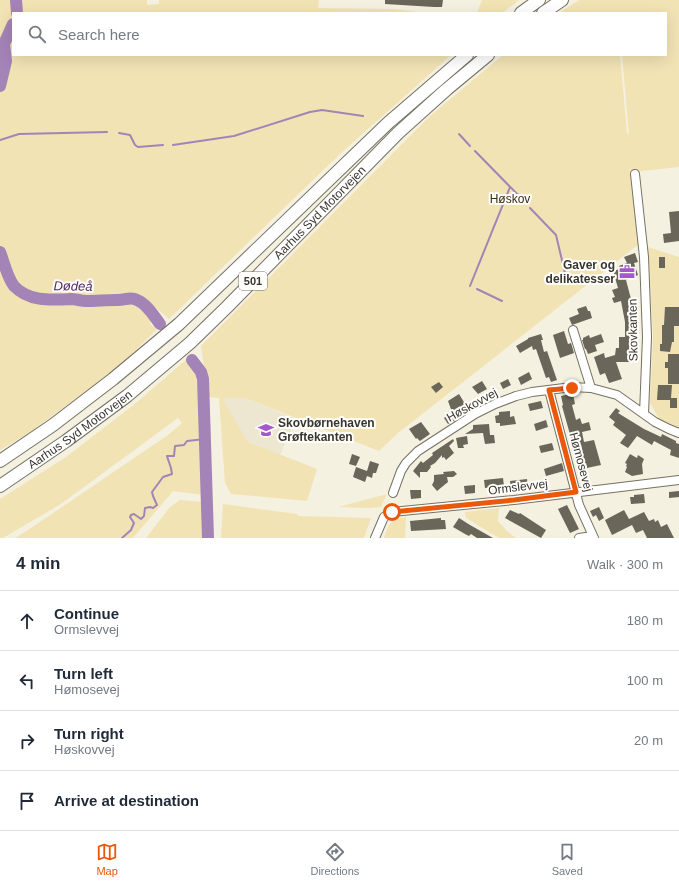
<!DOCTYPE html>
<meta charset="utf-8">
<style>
:root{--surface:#fff;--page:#f2f2f3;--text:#1f2937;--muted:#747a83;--line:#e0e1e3;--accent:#ea580c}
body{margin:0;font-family:Arial,sans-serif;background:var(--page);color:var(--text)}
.stop{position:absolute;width:12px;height:12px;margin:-9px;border:3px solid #ea580c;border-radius:50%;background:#fff}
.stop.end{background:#ea580c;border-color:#fff;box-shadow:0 1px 4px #0008}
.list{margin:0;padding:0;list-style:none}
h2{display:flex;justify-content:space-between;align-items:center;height:52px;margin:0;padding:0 16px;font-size:17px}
h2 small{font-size:13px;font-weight:400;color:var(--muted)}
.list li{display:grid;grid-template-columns:26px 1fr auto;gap:12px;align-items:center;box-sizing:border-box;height:60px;padding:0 16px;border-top:1px solid var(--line)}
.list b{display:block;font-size:15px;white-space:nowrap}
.list p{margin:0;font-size:13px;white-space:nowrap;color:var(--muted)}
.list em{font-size:13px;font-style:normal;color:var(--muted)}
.icon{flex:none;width:22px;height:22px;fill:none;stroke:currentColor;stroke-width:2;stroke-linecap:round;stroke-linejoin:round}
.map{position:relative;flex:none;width:679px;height:538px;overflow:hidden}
.search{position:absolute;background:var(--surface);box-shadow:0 4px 16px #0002;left:12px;right:12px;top:12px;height:44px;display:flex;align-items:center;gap:10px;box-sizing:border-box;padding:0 14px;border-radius:0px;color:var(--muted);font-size:15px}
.sheet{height:292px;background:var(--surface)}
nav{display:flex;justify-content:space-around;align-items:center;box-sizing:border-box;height:56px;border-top:1px solid var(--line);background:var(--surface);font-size:11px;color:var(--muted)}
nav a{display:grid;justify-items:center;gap:2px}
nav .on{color:var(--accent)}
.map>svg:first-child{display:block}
.built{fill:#ede6d0}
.green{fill:#f1e3b4}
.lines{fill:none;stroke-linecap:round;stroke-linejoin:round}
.stream{stroke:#a484b6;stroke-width:2}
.river{stroke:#a484b6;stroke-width:12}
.building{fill:#6a6659}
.minor-casing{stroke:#757163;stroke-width:10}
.highway-casing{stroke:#757163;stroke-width:14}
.minor{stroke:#fff;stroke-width:8}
.highway{stroke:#fff;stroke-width:12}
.route{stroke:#ea580c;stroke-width:5}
.labels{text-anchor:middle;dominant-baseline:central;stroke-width:4;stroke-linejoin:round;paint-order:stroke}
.shield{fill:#fffefb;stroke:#73716c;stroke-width:1}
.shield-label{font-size:11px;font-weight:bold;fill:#37352f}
.park-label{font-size:12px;fill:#362e12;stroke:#fffefb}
.street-label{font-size:12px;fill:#37352f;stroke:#fffefb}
.poi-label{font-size:12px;font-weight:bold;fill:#37352f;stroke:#fffefb;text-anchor:end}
.water-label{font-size:13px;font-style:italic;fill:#512766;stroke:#fffefb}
</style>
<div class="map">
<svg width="679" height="538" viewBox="0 0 679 538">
<rect width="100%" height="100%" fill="#f5f1e1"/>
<!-- built -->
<path class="built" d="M221,398H245L296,419L280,455L248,442Z"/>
<!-- green -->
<path class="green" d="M0,0H147V5L159,4V0H319L318,8L394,9L424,13H13V55H451L340,154L169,319L155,307L150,324L157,329L120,366L30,432L0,450Z
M482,0H519L502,13H477Z
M579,0H679V167L632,172L639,244L398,433L379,451L245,398H222L248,442L317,469L307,501L231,494L225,483L219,398L208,397L201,346L430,116L503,55H620L627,133L629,135L622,55H666V13H559Z
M648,247L679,257V427L660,420L650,403L653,336Z
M187,359L195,368L199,403L203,495L173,491L133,538H15L31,528L168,435L182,423L178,418L61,504L3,538H0V499L66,457L136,403Z
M387,494L381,507L369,508L338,507Z
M180,500L203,502L212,538H146L170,507Z
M223,504L297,514L298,516L371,518L364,538H221Z
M499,508L498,521L508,532L516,538H499L466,518L465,512Z
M406,517L405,538H384C389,524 390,519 406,517Z"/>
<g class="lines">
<!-- stream -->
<path class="stream" d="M119,133L130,135L135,145L138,147L163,145
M459,134L470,146
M0,140L19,134L107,132
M173,145L234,136L310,112L322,110L363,116
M475,151L525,202
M530,208L556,235L565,273L578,284
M559,277L565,273
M470,286L510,187
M477,289L502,301
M122,538L131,530L134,523L130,517L131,515L134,514L141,519L144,516L145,508L150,507L153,508L157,505L153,496L152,492L163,477L172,474C171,464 169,464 167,456H174L175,446L184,445L187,441L205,439"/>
<!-- river -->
<path class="river" d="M16,0L17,13
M0,86L6,61L4,44L13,24
M0,252C4,262 7,277 14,286C29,302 51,300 71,299C76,299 81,301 86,301C96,301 106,300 116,300C124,301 130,296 137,300C147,304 154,316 160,324
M192,360L201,372L203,379L208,538"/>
</g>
<!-- building -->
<path class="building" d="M385,0H443L442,7H434L385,4Z
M679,211V241L664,243L663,234L671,233L669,212Z
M635,253L638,262L634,263L638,275L626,280L636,318L635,351H636V362H616L622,379L609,383L605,373L600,375L594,357L604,353L605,358L615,355L616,348H619V337H625V322L621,301L614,303L612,298L615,297L612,290L618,288L613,271L620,269L619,266L627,263L624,257Z
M659,257H665V268H659Z
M586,306L588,311H590L592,318L572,325L569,318L579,314L577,309Z
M665,307H679V326H674V342H672L670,352L660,351V344H662V325H664Z
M564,331L568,344L571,343L574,353L560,358L553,335Z
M541,334L543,340H541L544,352L547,351L557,380L551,382L549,377L546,378L536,349L533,350L532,346L520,353L516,346L528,339V338Z
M601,334L604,342L595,345L597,351L588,354L586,349H585L582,340H583V338L589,335L590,338Z
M668,354H679V384H668V368H665V362H668Z
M529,372L532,379L521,385L518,378Z
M508,379L511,385L503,389L500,383Z
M482,381L487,389L478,394L472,387Z
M439,382L443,387L436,393L431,387Z
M658,385H672L671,398H677V408H670V400H657Z
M459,394L467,407L455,414L458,419L448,424L444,418L452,412L448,401Z
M570,394H573L575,404L572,405L576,420L580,418L582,424L589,422L591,430L582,432L584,442L594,440L601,465L587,468L586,463L580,464L574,438H571L562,406L563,405L561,396Z
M541,401L543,408L530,411L528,404Z
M616,408L620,411L618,413L644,429L659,436L661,437L662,434L676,441V443L679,444V458L670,455L671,450L654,441L652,445L637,436L628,448L620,443L626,435L613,425L615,422L609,417Z
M510,411V417L514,416L516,424L500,426V423H496L495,416L499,415V412Z
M546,420L548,427L536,431L534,424Z
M421,422L430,434L420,441L417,438L416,439L409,429Z
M489,424L490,435H494L495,443L485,444L483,433L465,434L473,429V425Z
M467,436L468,444L463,445L464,448H458L456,438Z
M453,439L454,441L449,446L454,453L446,460L444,457L442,458V455L435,463L430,466L431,467L427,472H420V478L413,471L421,461L423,463L433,455L432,453Z
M552,443L554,450L541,453L539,446Z
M352,454L360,457L356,466L349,464Z
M630,454L637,458L638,455L644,459L642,464L643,474L632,476L625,472L627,467L626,466L627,464L625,463Z
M370,461L379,464L376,473H373L372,478L367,476L365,482L353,477L356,467L367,471Z
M562,463L564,471L546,476L544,469Z
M454,471L457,474L453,477H447L448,482L437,491L432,485L434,481V475L444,474L443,472Z
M503,478L504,486L485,488L484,480Z
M527,479L528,487L511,489L510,481Z
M475,485V493L465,494L464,486Z
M410,490H421V498L411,499Z
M679,491V497L669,498V492Z
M644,494L645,503L631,504L630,497H634V495Z
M567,505L579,529L570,533L558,509Z
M599,507L604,518L599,521L596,515L593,517L590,511Z
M510,510L519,514L520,513L546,530L541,538L505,518Z
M624,510L629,519L644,512L649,521L654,519L655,522L658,520L661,527L667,524L674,538H647L643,530L636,533L632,525L612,535L605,520Z
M441,518V520H445L446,529L411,531L410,521Z
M459,518L470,525L493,538H477L471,534L469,536L465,534L453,527Z"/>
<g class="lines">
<defs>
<path id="minor" d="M635,174L644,257L647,337L644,414
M573,330L591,388
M549,390L579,505L594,538
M393,493L401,471L406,463L418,451L475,414L495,404L516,396L532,392L572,387L591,388L617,395L655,422L669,429L679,433
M375,538L384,517L392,512L514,500L679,480
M579,538L593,536"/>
<g id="highway">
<path d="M521,13L539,0"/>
<path d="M543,13L562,0"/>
<path d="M0,461L53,425L113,379L179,324L388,123L467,55"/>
<path id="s1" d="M0,486L66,441L127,396L190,343L227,307L398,133L447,89L488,55"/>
</g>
</defs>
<!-- minor casing -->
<use href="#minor" class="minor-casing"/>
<!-- highway casing -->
<use href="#highway" class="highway-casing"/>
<!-- minor -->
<use href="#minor" class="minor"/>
<!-- highway -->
<use href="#highway" class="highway"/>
</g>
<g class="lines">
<!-- route -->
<path class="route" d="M392,512L514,500L576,492L549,390L572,388"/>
</g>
<!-- icons -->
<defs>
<symbol id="office-bare" viewBox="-9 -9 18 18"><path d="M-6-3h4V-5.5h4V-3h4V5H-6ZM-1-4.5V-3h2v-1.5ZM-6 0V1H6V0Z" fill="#a458cb" stroke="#fffefb" stroke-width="2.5" paint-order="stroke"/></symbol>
<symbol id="school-bare" viewBox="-9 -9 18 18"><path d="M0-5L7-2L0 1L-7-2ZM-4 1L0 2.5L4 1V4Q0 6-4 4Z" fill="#a458cb" stroke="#fffefb" stroke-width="2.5" paint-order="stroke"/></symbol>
</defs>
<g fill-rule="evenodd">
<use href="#office-bare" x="616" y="261" width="22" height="22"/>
<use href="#school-bare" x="255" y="419" width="22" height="22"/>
</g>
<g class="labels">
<!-- shield labels -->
<rect class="shield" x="239" y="272" width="28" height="18" rx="3"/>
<g class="shield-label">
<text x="253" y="281">501</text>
</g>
<!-- park labels -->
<g class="park-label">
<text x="510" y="199">Høskov</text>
</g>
<!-- street labels -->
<g class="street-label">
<text stroke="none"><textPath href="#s1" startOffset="422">Aarhus Syd Motorvejen</textPath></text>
<text transform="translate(633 330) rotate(-91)">Skovkanten</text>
<text transform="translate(472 405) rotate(-29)">Høskovvej</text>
<text stroke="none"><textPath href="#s1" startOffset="98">Aarhus Syd Motorvejen</textPath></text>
<text transform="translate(581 462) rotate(75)">Hømosevej</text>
<text transform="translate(518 487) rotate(-7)">Ormslevvej</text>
</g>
<!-- poi labels -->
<g class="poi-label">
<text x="615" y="265">Gaver og<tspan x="615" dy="14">delikatesser</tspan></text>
<text x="278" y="423" text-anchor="start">Skovbørnehaven<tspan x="278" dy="14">Grøftekanten</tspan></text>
</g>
<!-- water labels -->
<g class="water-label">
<text transform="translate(73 286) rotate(1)">Dødeå</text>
</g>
</g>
</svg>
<div class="stop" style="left:392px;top:512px"></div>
<div class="stop end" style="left:572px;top:388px"></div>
<div class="search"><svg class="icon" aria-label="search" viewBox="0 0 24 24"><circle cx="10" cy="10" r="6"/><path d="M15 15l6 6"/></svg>Search here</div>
</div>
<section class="sheet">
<h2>4 min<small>Walk · 300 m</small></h2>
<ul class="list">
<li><svg class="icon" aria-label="ahead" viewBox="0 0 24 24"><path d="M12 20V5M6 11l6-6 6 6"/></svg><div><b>Continue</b><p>Ormslevvej</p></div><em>180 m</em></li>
<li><svg class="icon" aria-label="left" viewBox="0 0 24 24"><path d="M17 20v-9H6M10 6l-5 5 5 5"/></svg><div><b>Turn left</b><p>Hømosevej</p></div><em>100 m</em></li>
<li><svg class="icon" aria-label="right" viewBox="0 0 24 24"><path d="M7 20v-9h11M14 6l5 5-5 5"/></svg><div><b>Turn right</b><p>Høskovvej</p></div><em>20 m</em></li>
<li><svg class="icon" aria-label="arrive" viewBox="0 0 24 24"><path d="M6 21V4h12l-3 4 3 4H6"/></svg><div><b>Arrive at destination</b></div></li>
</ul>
</section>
<nav>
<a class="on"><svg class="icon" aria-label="map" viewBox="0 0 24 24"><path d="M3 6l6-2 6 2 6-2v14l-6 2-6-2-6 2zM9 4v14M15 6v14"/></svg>Map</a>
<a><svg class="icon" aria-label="directions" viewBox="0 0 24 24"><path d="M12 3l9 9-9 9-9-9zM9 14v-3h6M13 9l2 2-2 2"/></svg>Directions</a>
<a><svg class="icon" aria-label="saved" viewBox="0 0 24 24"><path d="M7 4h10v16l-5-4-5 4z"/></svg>Saved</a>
</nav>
